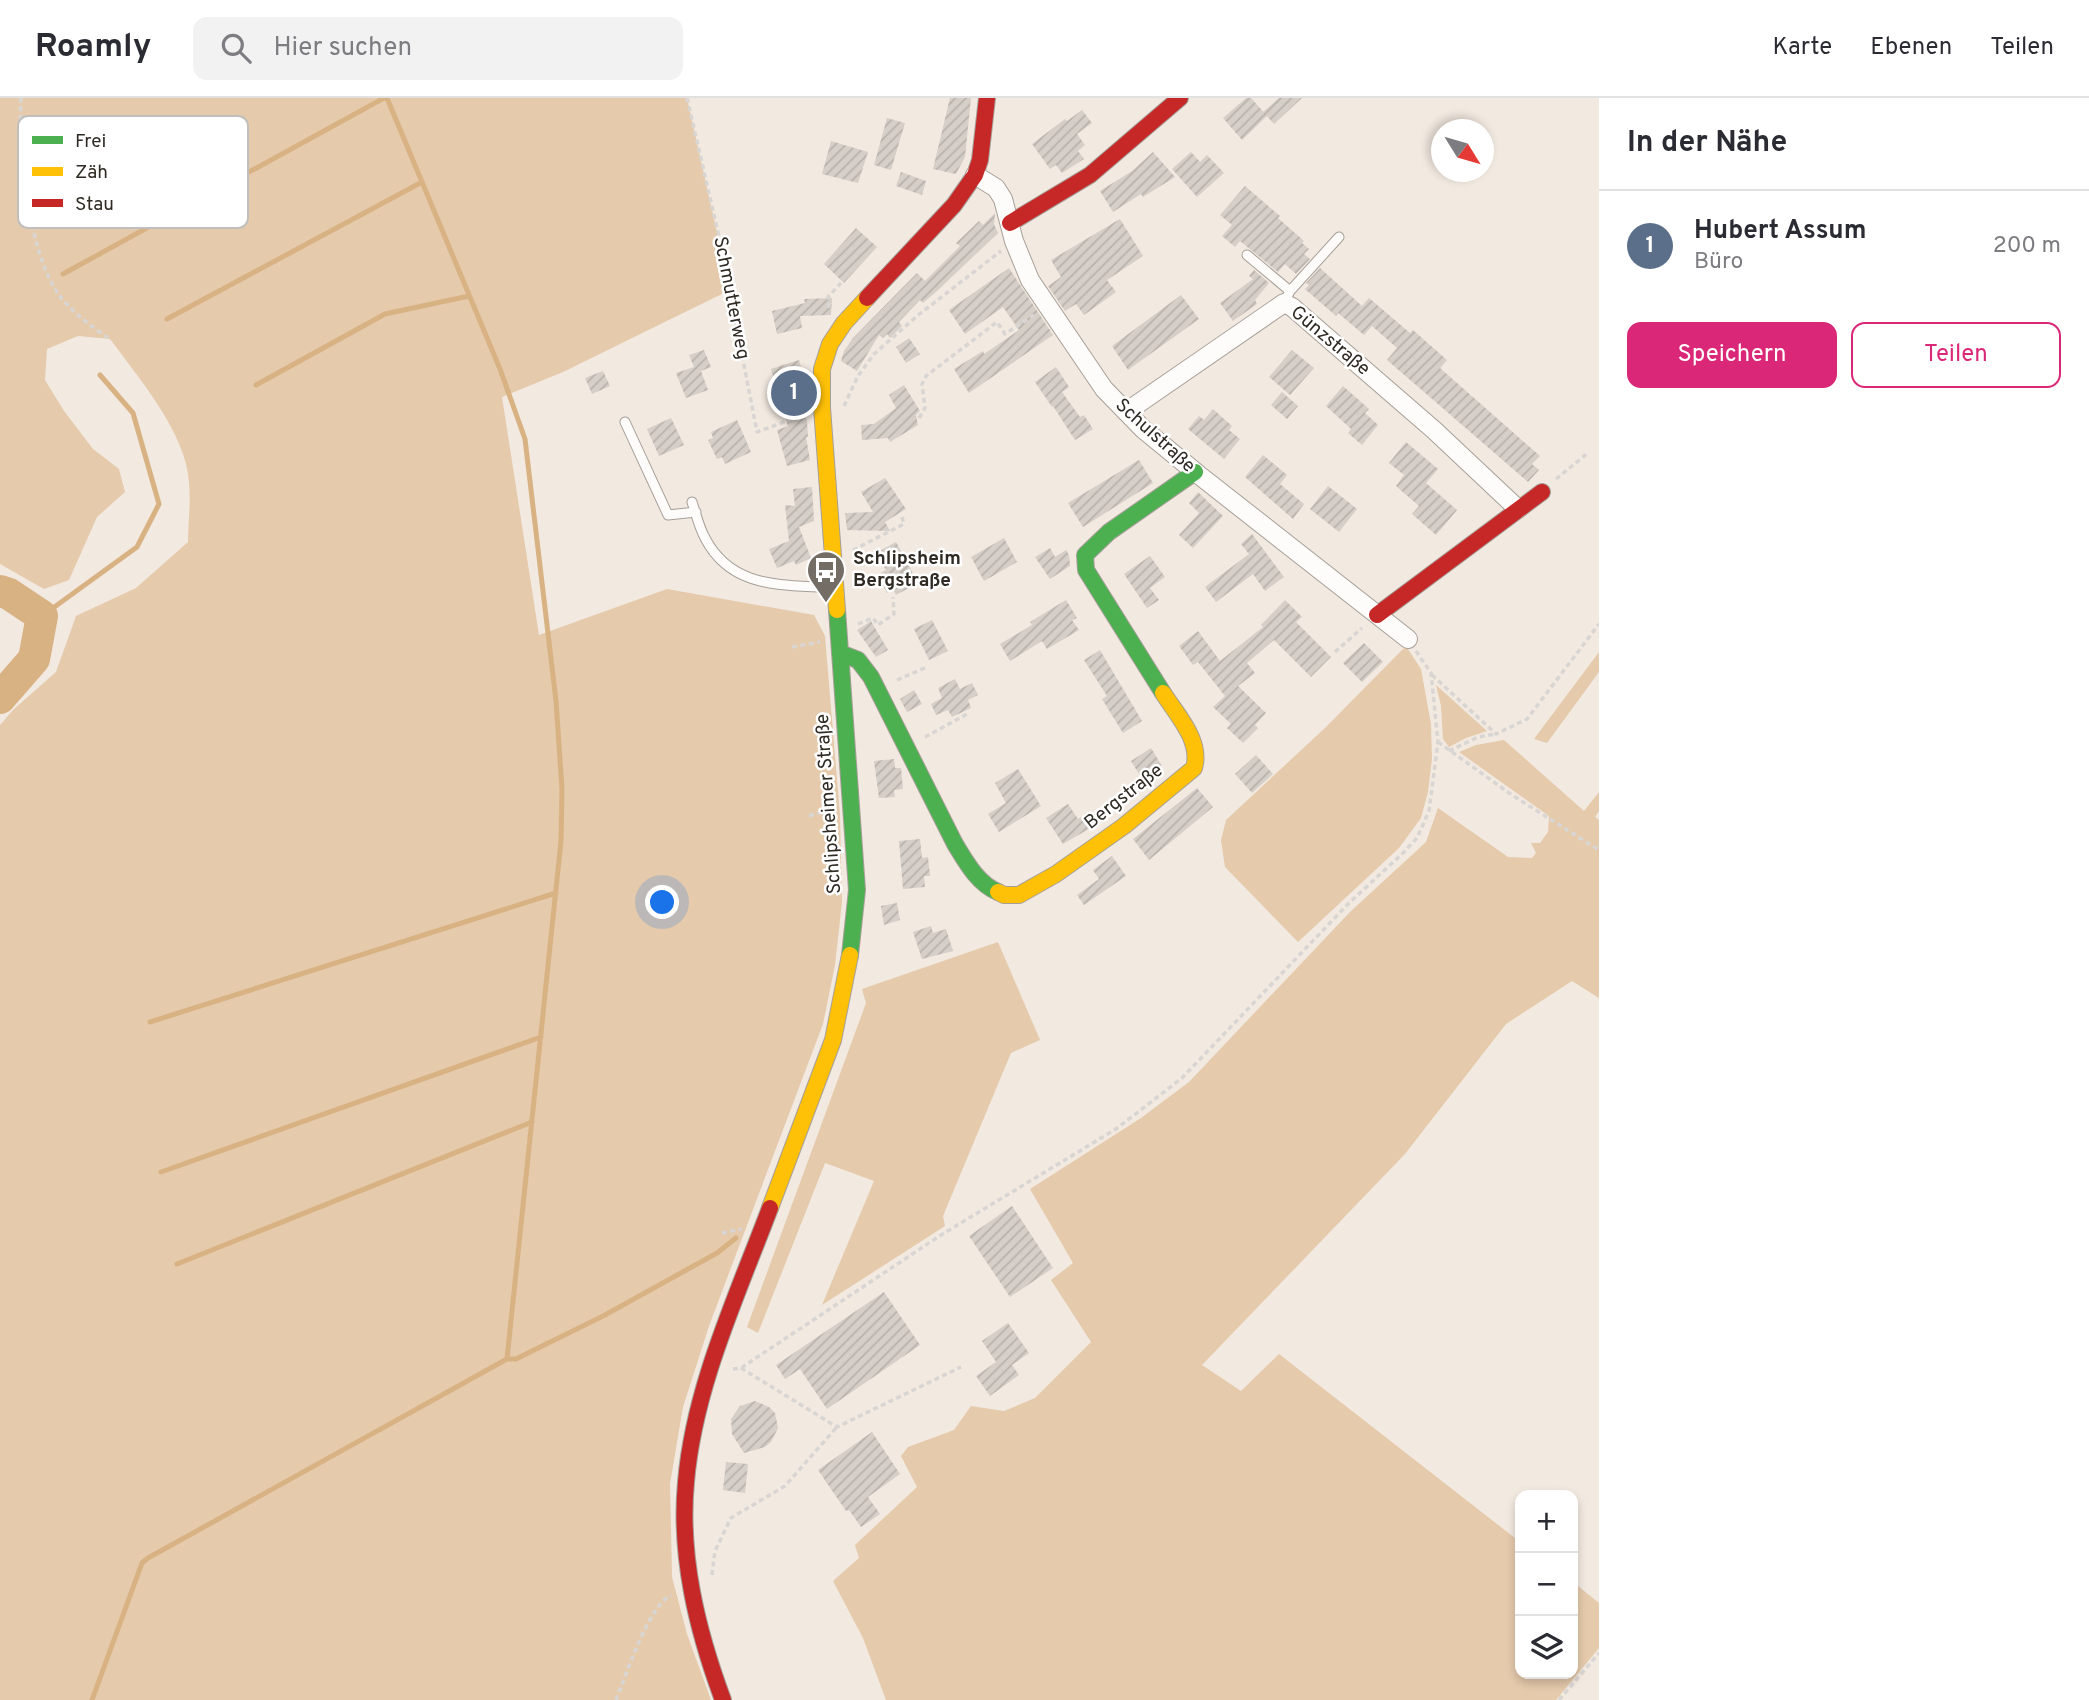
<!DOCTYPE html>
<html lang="de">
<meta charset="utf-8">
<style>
:root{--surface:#fff;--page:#f2f2f3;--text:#2b2b33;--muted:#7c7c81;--line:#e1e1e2;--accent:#db2777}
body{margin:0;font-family:Overpass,sans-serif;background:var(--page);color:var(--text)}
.controls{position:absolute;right:21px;bottom:21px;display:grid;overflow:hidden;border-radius:14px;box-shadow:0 4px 10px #0003}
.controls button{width:63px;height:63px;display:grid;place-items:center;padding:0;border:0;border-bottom:2px solid var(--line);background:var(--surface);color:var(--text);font:35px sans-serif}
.compass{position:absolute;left:1431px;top:21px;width:63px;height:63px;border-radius:50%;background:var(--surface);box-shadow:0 4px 10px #0003;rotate:127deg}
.you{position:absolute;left:663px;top:805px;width:24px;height:24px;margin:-18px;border:5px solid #fff;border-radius:50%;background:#1a73e8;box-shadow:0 0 0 10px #1a73e833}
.badge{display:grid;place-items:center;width:46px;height:46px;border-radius:50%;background:var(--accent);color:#fff;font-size:23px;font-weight:700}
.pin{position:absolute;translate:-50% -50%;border:4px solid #fff;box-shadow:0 2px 7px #0006}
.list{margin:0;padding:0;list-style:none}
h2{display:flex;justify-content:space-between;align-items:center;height:91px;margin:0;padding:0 28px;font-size:30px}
h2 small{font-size:23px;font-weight:400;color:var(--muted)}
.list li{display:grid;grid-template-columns:46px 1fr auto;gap:21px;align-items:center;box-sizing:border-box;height:112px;padding:0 28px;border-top:2px solid var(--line)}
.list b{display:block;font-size:26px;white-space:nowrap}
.list p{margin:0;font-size:23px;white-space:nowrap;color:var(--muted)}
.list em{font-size:23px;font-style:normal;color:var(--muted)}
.actions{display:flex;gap:14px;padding:21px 28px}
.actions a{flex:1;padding:16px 0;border:2px solid var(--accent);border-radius:14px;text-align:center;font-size:24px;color:var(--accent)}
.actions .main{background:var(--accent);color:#fff}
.icon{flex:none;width:38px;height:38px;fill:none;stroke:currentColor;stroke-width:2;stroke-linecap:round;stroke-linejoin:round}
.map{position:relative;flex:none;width:1599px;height:1602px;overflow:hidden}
header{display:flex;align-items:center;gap:42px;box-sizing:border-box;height:98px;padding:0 35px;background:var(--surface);border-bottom:2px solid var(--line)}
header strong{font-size:33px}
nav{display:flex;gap:38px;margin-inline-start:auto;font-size:24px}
.search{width:490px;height:63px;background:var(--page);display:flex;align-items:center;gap:18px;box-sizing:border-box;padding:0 24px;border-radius:14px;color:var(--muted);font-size:26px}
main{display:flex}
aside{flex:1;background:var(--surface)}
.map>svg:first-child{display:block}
.green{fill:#e5caac}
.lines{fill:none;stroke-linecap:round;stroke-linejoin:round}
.stream{stroke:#d9b284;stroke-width:5}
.river{stroke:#d9b284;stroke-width:32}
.building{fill:url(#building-hatch)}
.lane-casing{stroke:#a69f98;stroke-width:11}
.street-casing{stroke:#a69f98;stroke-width:20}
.fast-casing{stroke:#a69f98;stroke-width:18}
.slow-casing{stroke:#a69f98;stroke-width:18}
.jam-casing{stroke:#a69f98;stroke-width:18}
.path{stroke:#d8d5d2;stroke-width:3.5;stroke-dasharray:5 3.5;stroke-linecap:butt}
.lane{stroke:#fdfcfa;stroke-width:9}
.street{stroke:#fdfcfa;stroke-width:18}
.fast{stroke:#4caf50;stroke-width:16}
.slow{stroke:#ffc107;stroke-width:16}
.jam{stroke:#c62828;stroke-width:16}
.labels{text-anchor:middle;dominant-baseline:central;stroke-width:5;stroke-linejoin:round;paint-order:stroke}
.street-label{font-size:19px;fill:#2f2a23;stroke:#fff}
.poi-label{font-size:19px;font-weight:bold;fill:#2f2a23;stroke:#fff;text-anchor:start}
.key{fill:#fff;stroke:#c1bfbd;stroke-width:2}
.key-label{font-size:19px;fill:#2f2a23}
</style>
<header>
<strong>Roamly</strong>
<div class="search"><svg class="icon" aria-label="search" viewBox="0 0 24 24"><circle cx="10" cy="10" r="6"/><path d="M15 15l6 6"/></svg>Hier suchen</div>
<nav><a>Karte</a><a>Ebenen</a><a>Teilen</a></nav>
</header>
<main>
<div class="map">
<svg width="1599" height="1602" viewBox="0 0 1599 1602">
<defs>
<pattern id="building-hatch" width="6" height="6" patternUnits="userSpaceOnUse" patternTransform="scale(1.75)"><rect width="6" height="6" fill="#d6cfc8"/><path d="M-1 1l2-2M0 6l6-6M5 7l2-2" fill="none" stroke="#b8b2ac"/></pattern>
</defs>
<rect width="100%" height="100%" fill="#f2e9e0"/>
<!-- green -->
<path class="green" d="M0,0H687L730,192L563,274L502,299L539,537L667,491L814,517L825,538L840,717L842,804L835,867L823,926L709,1228L683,1309L670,1386L672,1479L687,1536L711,1602H0V627L14,611L56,574L76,518L136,490L188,444C188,425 191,405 189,385C187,336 138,279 110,241L78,238L47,251L45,282L64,313L93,351L119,371L125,394L97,419L69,482L44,491L0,466Z
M1406,548L1421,571L1431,626L1432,661L1428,694L1421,720L1399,750L1298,844L1225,769L1221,742L1226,722L1326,629Z
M1599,554V574L1547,645L1534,641Z
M1436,587L1487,633L1466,640L1449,649L1443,641L1441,608Z
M1504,642L1584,713L1599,694V713L1595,719L1599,722V900L1572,883L1506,926L1405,1056L1202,1267L1241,1293L1279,1256L1520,1444V1576H1573V1484L1599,1505V1550L1556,1602H886L863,1540L833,1483L859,1460L855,1447L917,1389L901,1358L908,1349L954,1332L971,1308L1004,1313L1035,1300L1091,1244L1051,1182L1073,1165L1030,1091L1141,1020L1189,984L1350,814L1426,744L1438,710L1508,759L1532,760L1536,755L1531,745H1540L1548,734L1549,718L1459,654L1476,647Z
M998,844L1040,942L1011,955L943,1118L945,1128L822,1207L874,1083L825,1065L758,1235L747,1229L866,905L862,891Z"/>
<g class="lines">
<!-- stream -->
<path class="stream" d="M63,176L384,0
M167,221L422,84
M256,287L385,216L469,198
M42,518L137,449L159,406L133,315L100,277
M150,924L556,795
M161,1074L541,939
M177,1166L532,1024
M507,1261H516L605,1217L717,1155L736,1140
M92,1602L142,1465L148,1460L507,1261L561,743L562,691L556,603L525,341L500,271L387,0"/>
<!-- river -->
<path class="river" d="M0,493L9,496L42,518L34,561L0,600"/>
</g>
<!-- building -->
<path class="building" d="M950,0H971L965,59L956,76L933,71Z
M1246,0H1251L1267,18L1242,42L1223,20Z
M1279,0H1302L1274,26L1263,14Z
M1082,12L1092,25L1077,36L1085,47L1078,53L1084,61L1062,75L1056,67L1050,71L1032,46L1065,21L1067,23Z
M887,20L905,25L891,72L874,67Z
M831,43L868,54L858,85L822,76Z
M1153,54L1175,79L1143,99L1141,96L1113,114L1100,93L1132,73Z
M1191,54L1200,64L1207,57L1224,75L1197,99L1172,71Z
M901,74L926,83L922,97L896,88Z
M1245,88L1280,118L1278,120L1304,143L1302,145L1309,151L1304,156L1310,161L1296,176L1285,166L1278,174L1240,143L1235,149L1222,138L1232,127L1220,117Z
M995,115L994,126L998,135L936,194L923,205L920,202L899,224L902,228L890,240L887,236L883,240L879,237L857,273L841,263L844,253L853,240L917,175L925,183L960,148L956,145L979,123L983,127Z
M1120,121L1143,158L1107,182L1116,194L1084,217L1076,206L1065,213L1048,188L1061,179L1051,162Z
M856,130L877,149L844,185L824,166Z
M1009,170L1053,237L969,295L954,271L983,253L984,256L1019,232L1003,209L965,236L949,212Z
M1320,170L1362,208L1369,200L1410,235L1413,232L1447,262L1440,270L1540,358L1532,366L1539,372L1528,384L1387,262L1397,250L1372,228L1364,237L1338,215L1336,218L1305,191L1309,187L1306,185Z
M1254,172L1269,185L1255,202L1257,206L1233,223L1220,205L1253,181L1249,178Z
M1181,197L1199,221L1128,272L1112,248Z
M832,200L831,217L800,218L802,230L777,236L772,213L805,205L804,201Z
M909,240L920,256L906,265L896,249Z
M704,252L711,269L701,273L708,292L686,300L676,275L694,269L689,257Z
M1292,252L1314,270L1290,297L1269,279Z
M799,262L806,288V302L801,304L807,323L808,339H806L810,362L787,368L777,332L788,328L771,271Z
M1056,269L1069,289L1062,294L1080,319L1084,317L1093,331L1075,342L1053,308L1052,309L1035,284Z
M603,273L610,288L592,296L585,280Z
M904,287L920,313L916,317L918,327L890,344L888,340L862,342L861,327L874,326L896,310L889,297Z
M1343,288L1369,311L1365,315L1378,327L1362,347L1348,335L1351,331L1326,308Z
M1282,294L1298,308L1287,321L1271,307Z
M1213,311L1232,328L1229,332L1240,341L1224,361L1188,331L1199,318L1204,322Z
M671,320L684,347L659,358L647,331Z
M737,322L751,354L725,366L722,359L717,361L708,342L713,340L711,334Z
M1406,344L1438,371L1426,385L1457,412L1436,437L1412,416L1419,408L1396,388L1404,377L1389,365Z
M1263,357L1287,377L1280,386L1304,406L1293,421L1245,379Z
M1139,362L1153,385L1083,429L1068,405Z
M885,380L906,411L885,424L890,433L847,432L845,415L873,414L861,394Z
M1328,388L1357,411L1339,434L1310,411Z
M812,389L814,423L799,429L811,460L796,467L794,463L777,470L769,451L789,443L785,407L795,408L793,391Z
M1198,394L1223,418L1193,450L1179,437L1199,415L1189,405Z
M1252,436L1284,479L1265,493L1253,476L1216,504L1205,489L1249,456L1241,446Z
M1004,440L1017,464L984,483L971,459Z
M896,444L918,485L896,497L893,491L887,495L877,477L886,472L876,455Z
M1050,450L1055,459L1066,452L1069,457L1070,468L1050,481L1035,459Z
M1150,458L1165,479L1150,490L1159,502L1147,510L1124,476Z
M1066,502L1077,520L1072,522L1079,532L1047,551L1042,543L1010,563L1000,546L1032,527L1030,524Z
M1285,502L1302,519L1296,524L1331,559L1311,579L1274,542L1247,565L1255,575L1238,588L1266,615L1255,627L1258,630L1243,645L1227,630L1231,626L1213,609L1225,598L1198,564L1193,567L1179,548L1198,533L1220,563L1263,529L1261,527Z
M932,522L948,553L929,562L914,531Z
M871,523L888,552L876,559L857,532Z
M1364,545L1383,564L1362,584L1343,565Z
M1100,552L1142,623L1123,635L1102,601L1107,598L1084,562Z
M955,581L960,591L972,585L978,597L968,602L971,610L952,619L948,612L936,617L931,606L942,600L938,590Z
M914,592L922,606L907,614L900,601Z
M1151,650L1162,668L1142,681L1131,663Z
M1256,657L1273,676L1252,695L1235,676Z
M894,661L895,670H901L903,691L894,692L895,699L879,700L874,663Z
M1018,671L1041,708L999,734L988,716L1006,705L995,685Z
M1197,690L1213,709L1149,762L1133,741Z
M1068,706L1078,721L1084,717L1092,729L1063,746L1046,720Z
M920,741L922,760L928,759L930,778H924L925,789L903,791L899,743Z
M1112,758L1126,778L1084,807L1077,797L1099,781L1093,772Z
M897,805L900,822L884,827L881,808Z
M931,828L933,835L946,831L953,853L922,861L913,834Z
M1012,1108L1053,1170L1010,1199L969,1138Z
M884,1194L920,1247L827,1311L800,1271L785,1281L776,1267Z
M1008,1225L1029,1255L1012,1267L1019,1277L990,1298L976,1278L996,1264L982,1243Z
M755,1303L769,1309L775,1315L778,1330L771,1344L765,1349L744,1355L732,1336L731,1321L740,1308Z
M872,1334L900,1376L868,1399L880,1416L861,1429L849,1412L846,1413L818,1372Z
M726,1364L748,1366L745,1395L723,1392Z"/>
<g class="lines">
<defs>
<path id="lane" d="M1247,157L1290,193
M1284,205L1290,193L1339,139
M625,324L668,417L696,414
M692,404C696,416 699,429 705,440C732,492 783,486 834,490"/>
<path id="street" d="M975,77L996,90L1003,101L1014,143L1030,182L1104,291L1143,331L1199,377L1408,541
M1126,314L1284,205L1292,209L1434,332L1518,411"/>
<path id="fast" d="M837,512L857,792L850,857
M840,555L858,562L871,579L955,746C966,764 978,786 998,794
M1163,595L1086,472L1085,457L1109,434L1195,374"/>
<path id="slow" d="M837,512L822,310V271L830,246L844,225L867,200
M998,794L1004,797H1019L1056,776L1124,728L1194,670C1202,643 1177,617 1163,595
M770,1110L833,942L850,857"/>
<path id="jam" d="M1010,125L1090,77L1180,0
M867,200L954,107L975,77L980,62L987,0
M1377,517L1542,394
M723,1602C697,1532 679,1458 686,1384C694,1289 737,1198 770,1110"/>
</defs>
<!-- lane casing -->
<use href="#lane" class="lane-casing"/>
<!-- street casing -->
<use href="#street" class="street-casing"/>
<!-- fast casing -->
<use href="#fast" class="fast-casing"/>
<!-- slow casing -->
<use href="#slow" class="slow-casing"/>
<!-- jam casing -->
<use href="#jam" class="jam-casing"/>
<!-- path -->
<path class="path" d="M21,0C18,52 28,150 57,194C68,211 93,230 110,241
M687,0L720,143L757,334L803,317
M829,210L828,199L841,185
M844,308L858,278L874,256L917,218L1001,153
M919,320L925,310L922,286L926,278L997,224L1005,236L1034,217
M1556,381L1589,354
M853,452L904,426L901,416
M858,526L873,520L878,527L894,516L893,499
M792,549L820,544
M1335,554L1362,530
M1432,577L1496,636L1527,621L1599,526
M897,582L927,569
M925,639L969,615
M1438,644L1512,697L1599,752
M1449,653L1478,639L1496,636
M809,718L831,711
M722,1135L742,1131
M741,1270L837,1329L961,1269
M733,1271L741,1270L941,1137L1116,1031L1182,980L1349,805L1402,756L1417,740L1429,713L1438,644L1431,575L1416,553
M712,1477L715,1453L731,1420L785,1388L837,1329
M616,1602C626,1577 648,1509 671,1497
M1559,1602L1599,1555"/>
<!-- lane -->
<use href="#lane" class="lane"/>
<!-- street -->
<use href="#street" class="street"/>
<!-- fast -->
<use href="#fast" class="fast"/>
<!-- slow -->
<use href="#slow" class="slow"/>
<!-- jam -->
<use href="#jam" class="jam"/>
</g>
<!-- icons -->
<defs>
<symbol id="bus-pin" viewBox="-11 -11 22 30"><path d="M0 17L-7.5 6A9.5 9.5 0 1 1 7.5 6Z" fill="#736d65" stroke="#fff"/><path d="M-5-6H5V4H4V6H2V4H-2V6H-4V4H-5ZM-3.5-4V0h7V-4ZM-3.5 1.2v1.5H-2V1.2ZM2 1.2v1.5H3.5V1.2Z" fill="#fff"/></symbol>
</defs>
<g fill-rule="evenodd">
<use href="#bus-pin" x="804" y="450" width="44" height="60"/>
</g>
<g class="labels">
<!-- street labels -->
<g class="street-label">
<text transform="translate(731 200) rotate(79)">Schmutterweg</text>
<text transform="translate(1330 243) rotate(40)">Günzstraße</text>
<text transform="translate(1155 338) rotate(42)">Schulstraße</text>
<text transform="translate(1124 699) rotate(-38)">Bergstraße</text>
<text transform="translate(829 706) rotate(-94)">Schlipsheimer Straße</text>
</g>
<!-- poi labels -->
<g class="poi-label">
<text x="853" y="461">Schlipsheim<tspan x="853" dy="22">Bergstraße</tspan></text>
</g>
</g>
<!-- legend -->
<rect x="18" y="18" width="230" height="112" rx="10" class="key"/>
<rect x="32" y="38" width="31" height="8" fill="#4caf50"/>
<rect x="32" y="69" width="31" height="9" fill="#ffc107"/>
<rect x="32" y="101" width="31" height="8" fill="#c62828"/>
<g class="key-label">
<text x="75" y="49">Frei</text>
<text x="75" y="80">Zäh</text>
<text x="75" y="112">Stau</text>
</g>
</svg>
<div class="controls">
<button>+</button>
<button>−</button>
<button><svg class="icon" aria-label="layers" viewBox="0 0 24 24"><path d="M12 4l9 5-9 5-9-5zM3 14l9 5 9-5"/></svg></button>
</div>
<svg class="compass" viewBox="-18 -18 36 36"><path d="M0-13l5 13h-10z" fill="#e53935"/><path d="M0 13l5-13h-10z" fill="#7c7c81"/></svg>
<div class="you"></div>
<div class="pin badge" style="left:794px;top:295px;background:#5c6f8a">1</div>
</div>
<aside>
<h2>In der Nähe<small></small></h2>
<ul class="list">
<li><span class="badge" style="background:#5c6f8a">1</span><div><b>Hubert Assum</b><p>Büro</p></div><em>200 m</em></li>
</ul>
<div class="actions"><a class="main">Speichern</a><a>Teilen</a></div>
</aside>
</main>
